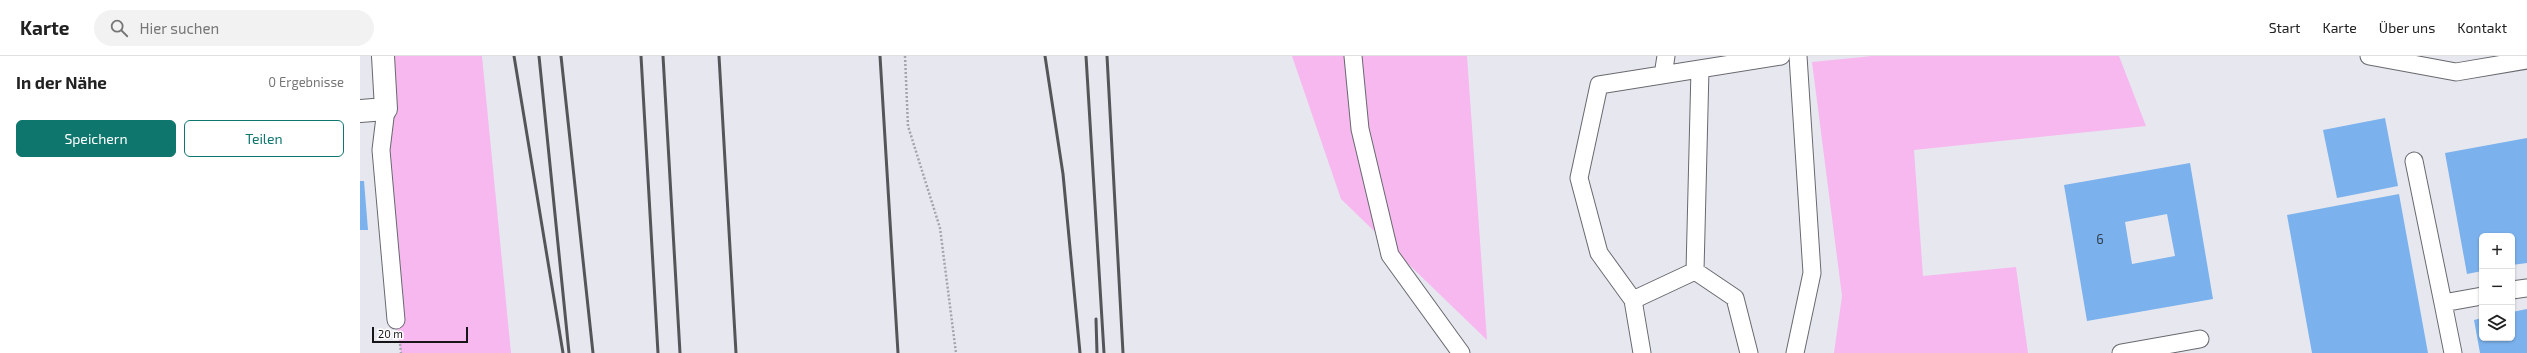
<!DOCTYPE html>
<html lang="de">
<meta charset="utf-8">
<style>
:root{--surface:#fff;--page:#f2f2f2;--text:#222;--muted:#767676;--line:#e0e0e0;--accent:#0f766e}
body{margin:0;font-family:"Exo 2",sans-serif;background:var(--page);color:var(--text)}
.controls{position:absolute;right:12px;bottom:12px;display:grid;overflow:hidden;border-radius:6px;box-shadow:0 1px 3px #0004}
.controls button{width:36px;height:36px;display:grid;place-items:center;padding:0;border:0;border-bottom:1px solid var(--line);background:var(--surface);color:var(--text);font:20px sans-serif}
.scale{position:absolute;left:12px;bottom:10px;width:96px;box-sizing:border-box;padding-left:4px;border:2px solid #161619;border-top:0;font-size:11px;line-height:14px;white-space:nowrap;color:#161619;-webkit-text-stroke:3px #fff;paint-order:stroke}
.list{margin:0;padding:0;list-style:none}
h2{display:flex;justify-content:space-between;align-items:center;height:52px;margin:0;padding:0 16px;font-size:17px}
h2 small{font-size:13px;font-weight:400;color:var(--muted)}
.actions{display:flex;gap:8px;padding:12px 16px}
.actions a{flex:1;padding:9px 0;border:1px solid var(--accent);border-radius:6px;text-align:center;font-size:14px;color:var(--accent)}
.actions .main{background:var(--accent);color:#fff}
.icon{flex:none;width:22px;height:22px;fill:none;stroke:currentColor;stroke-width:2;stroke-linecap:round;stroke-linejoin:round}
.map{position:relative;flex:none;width:2167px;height:297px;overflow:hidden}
header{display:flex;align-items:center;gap:24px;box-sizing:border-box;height:56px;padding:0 20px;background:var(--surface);border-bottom:1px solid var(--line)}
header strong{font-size:19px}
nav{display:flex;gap:22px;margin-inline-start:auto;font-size:14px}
.search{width:280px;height:36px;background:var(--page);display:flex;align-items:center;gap:10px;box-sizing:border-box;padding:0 14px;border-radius:22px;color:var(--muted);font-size:15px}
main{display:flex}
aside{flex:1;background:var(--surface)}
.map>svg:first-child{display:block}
.green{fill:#f6b8ef}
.building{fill:#7bb1ec;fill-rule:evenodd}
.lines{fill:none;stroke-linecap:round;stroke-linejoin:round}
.service-casing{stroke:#68696f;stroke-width:19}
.minor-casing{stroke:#68696f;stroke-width:24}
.path{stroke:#a4a5ab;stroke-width:2.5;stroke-dasharray:2 2;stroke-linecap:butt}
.service{stroke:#fff;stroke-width:17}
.minor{stroke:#fff;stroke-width:22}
.rail{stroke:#545559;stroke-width:3}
.labels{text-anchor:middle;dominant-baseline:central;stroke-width:3.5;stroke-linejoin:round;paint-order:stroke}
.number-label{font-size:13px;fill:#2f3d4e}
</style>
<header>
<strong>Karte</strong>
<div class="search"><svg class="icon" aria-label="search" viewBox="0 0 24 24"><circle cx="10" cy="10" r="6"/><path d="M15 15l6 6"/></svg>Hier suchen</div>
<nav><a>Start</a><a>Karte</a><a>Über uns</a><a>Kontakt</a></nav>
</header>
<main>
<aside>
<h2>In der Nähe<small>0 Ergebnisse</small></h2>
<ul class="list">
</ul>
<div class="actions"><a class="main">Speichern</a><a>Teilen</a></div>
</aside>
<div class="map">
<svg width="2167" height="297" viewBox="0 0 2167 297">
<rect width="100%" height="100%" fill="#e7e8ef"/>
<!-- green -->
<path class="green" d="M23,0H122L151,297H41L36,264Z
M932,0H1107L1127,284L981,143Z
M1512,0H1759L1786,70L1554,94L1563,220L1656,211L1668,297H1474L1482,240L1452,6Z"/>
<!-- building -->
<path class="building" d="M2025,62L2038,130L1977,142L1963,74Z
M2167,82V207L2152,209V180H2122V215L2107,218L2085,97Z
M1830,107L1853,243L1727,265L1704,129ZM1807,158L1815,200L1772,208L1765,166Z
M0,125H4L8,174H0Z
M2039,138L2068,297H1952L1927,159Z
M2167,253V297H2120L2114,264L2122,262V282H2152V256Z"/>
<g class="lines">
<defs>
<path id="service" d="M993,0L1000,73L1030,199L1101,297
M2009,0L2096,16L2167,4
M1303,19L1306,0
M26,53L21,94L36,264
M2054,105L2083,247
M1335,215L1340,13
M2152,234L2167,232
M1273,244L1239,197L1219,122L1239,29L1421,0
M1282,297L1273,244L1335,215L1375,242L1389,297
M1435,297L1452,217L1438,0
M1761,297L1840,283
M2093,297L2083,247L2122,240"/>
<path id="minor" d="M0,55L26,53L23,0"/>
</defs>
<!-- service casing -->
<use href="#service" class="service-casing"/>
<!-- minor casing -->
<use href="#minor" class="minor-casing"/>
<!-- path -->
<path class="path" d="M545,0L548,70L580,172L596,297
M40,288L41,297"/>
<!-- service -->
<use href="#service" class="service"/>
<!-- minor -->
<use href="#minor" class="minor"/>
<!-- rail -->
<path class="rail" d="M154,0L203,297
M179,0L209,297
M201,0L233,297
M281,0L298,297
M303,0L320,297
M359,0L376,297
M520,0L538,297
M685,0L703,118L720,297
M726,0L744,297
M747,0L763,297
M736,263L737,297"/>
</g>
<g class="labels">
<!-- number labels -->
<g class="number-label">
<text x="1740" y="183">6</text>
</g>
</g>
</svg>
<div class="controls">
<button>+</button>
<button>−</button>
<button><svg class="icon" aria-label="layers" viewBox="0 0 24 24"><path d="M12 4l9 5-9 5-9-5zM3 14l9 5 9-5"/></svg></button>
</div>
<div class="scale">20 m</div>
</div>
</main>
